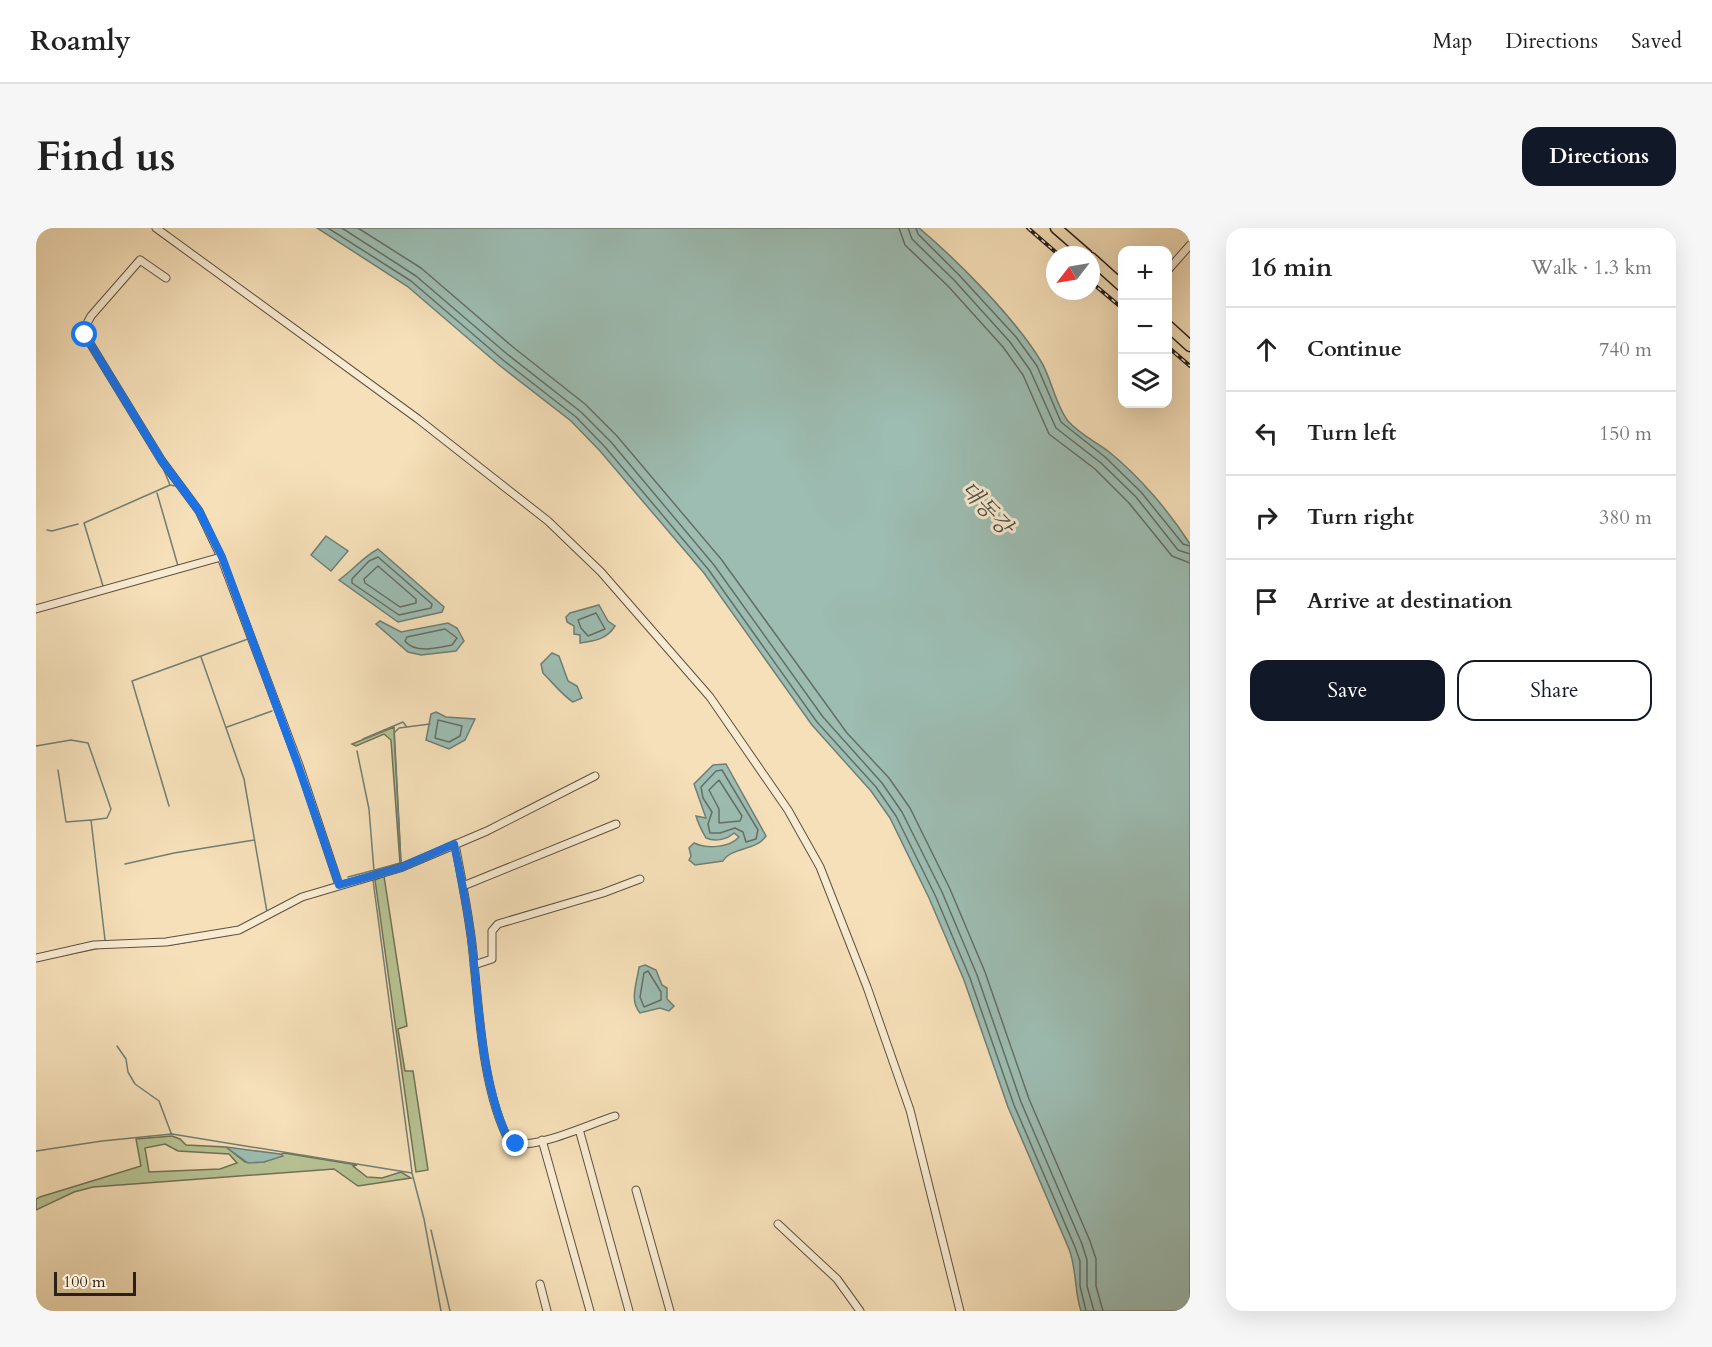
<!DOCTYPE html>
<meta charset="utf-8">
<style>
:root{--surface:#fff;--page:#f6f6f6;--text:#222;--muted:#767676;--line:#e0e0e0;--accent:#111827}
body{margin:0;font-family:Cardo,"Noto Serif KR",serif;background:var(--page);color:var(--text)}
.controls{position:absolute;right:18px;top:18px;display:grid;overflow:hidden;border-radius:12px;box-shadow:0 6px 24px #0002}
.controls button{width:54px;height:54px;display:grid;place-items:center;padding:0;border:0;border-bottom:2px solid var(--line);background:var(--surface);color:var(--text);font:30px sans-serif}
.compass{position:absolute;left:1010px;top:18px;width:54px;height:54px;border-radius:50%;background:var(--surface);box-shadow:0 6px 24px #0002;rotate:239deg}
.scale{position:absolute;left:18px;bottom:15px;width:82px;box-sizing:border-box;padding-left:6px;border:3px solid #2a2117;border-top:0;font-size:16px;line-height:21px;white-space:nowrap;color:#2a2117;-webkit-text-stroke:4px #f9ebd2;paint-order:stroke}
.stop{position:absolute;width:18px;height:18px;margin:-14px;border:4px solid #1a73e8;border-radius:50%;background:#fff}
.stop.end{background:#1a73e8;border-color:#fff;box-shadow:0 2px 6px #0008}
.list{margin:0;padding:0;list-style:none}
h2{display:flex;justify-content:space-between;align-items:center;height:78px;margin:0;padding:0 24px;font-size:26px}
h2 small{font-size:20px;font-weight:400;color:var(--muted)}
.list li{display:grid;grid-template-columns:39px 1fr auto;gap:18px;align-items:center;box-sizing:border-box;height:84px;padding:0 24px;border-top:2px solid var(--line)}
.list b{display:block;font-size:22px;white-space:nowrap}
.list em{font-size:20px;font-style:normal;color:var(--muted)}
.actions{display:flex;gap:12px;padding:18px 24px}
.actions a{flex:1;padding:14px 0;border:2px solid var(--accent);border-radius:18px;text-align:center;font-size:21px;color:var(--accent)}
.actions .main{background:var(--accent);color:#fff}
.icon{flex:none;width:33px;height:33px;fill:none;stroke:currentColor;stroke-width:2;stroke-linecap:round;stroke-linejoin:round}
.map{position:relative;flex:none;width:1154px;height:1083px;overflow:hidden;border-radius:18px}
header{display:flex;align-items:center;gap:36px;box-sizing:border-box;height:84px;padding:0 30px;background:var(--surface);border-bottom:2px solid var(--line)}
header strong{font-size:28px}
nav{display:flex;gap:33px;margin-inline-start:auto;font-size:21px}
.intro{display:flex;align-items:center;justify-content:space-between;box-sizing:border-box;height:144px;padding:0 36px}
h1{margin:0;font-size:42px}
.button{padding:15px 27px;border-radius:18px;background:var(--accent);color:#fff;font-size:21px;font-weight:700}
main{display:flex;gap:36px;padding:0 36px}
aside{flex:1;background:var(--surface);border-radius:18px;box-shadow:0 6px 24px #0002}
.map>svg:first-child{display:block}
.green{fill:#b7c393;stroke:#707255;stroke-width:1.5;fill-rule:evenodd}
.water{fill:#9dbdb3;stroke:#6f7f75;stroke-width:1.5}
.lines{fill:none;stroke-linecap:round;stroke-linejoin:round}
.shore{stroke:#646f65;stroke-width:1.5}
.stream{stroke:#6f7f75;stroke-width:1.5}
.street-casing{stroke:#5d5140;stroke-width:9}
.primary-casing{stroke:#2a2117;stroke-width:13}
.street{stroke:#f9ebd2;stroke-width:7}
.primary{stroke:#f6e0b9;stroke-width:10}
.rail-casing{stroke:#2a2117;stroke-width:4}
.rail{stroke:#f9ebd2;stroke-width:1.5;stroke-dasharray:4.5;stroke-linecap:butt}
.route{stroke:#1a73e8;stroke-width:8}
.labels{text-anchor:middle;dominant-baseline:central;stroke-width:6;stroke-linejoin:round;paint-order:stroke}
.water-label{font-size:22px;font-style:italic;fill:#4c5046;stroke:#f9ebd2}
</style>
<header>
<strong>Roamly</strong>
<nav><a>Map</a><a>Directions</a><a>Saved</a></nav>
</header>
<div class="intro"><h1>Find us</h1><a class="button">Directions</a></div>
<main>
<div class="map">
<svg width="1154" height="1083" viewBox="0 0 1154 1083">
<rect width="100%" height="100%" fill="#f6e0b9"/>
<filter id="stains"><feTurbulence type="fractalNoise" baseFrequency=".00333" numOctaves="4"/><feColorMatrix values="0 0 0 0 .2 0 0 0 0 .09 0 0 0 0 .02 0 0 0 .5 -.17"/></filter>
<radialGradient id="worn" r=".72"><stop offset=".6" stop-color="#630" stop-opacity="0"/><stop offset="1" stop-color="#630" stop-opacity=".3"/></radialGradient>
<!-- green -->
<path class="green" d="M358,499L365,635C358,640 347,641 339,643L364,635L355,512L348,506L320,518L316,516Z
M348,648L371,798L362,801L369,843H377L392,942L380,944L339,652Z
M136,908L144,911L150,917L190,919L209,934H228L248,925L321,937L317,938L331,949L346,950L365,944L375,950L322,958L298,941L57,959L38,964L0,982V971L4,969L105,938L100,911ZM129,916L142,923L193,926L201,935L184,941L113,944L109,920Z"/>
<!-- water -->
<path class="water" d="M281,0H883C921,32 981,92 1006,135C1016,153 1020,178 1032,193C1043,206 1059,213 1072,223C1103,248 1133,283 1154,316V1083H1045C1038,1062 1041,1042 1033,1021L972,879L928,752L893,670L854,590L835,563L776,497L668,345L564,223L535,193L463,137L371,58Z
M290,308L312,323L295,343L275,327Z
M342,321L408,379L406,384L362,394L303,352C317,342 327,329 342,321Z
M563,377L572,393L579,398C571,411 559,413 544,415V407L538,406V398L531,394L530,389L534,385Z
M344,393L365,404L412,395L421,400L428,413L420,423L385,427L372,424L340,396Z
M516,425L523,428L532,453L541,458L546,470L537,474C526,467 517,455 507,445L505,436Z
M400,484L410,489L439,491L429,512L413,521L390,512L395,486Z
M690,536L730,608C720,623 695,619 687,633L659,637L653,632L655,628L653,620L658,615C671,621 693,620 703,609L698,605C690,612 679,614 670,610C666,603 662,595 660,588L670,590L658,556L677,537Z
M609,737L620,742L626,757L631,760V771L638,778L633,783L624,780L604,785C593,772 601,755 603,739Z
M190,919L244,926L247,928L228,934L212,935Z"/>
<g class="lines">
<!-- shore -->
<path class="shore" d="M292,0L375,53L467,132L540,189L569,219L672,341L781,494L840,559L860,588L899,667L934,750L978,877L1039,1019L1044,1033V1058L1050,1083
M306,0L380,48L471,126L545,184L575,214L678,337L787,489L846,555L866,584L906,664L941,747L985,874L1046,1016L1051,1032V1058L1058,1083
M322,0L385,40L477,119L549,176L581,208L685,331L811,505L853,550L874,580L914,661L949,744L993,871L1054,1013L1060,1031V1058L1067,1083
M863,0L869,17L912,58L967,119L987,147L1013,206L1059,241L1093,275L1136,328L1154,335
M872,0L876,11L918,52L974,114L994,142L1020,200L1065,235L1100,269L1142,322L1154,326
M880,0L882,6L923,47L980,109L1001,138L1025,194L1069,229L1105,264L1147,316L1154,318
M342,329L396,376L395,380L363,387L316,355V351L333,333Z
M342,338L380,371V375L364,379L329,355L328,351Z
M560,385L569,401L552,408L545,400L542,392Z
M409,401L421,410L416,417C402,420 379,426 369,413L371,409Z
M402,492L426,498L424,508L413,514L399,510Z
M686,542L722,602L720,611L710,614L707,604L699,600L684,605H674L672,596L676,584L667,570L665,559L680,543Z
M683,552L706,588L704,593L683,595V581L673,562Z
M612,743L625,764V772L608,779L604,769L608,745Z"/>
<!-- stream -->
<path class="stream" d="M127,240L134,257L140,258
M121,265L142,338
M11,302L16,303L42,296
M67,358L48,295L134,257
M165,429L208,551L231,684
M191,499L236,483
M327,511L367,494L370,498
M0,518L35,512L52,515L75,581L71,590L56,592
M321,523L333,581L338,643
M22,542L30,594L55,592L69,712
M133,578L96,453L212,411
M89,636L138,625L218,612
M365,636L358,505L363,500L394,496
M312,649L365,635
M320,650L344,642
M337,652L376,944
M305,654L315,651
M288,659L301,655
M208,703L238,687
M59,714L84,713
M134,717L194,707
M0,733L64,720
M81,818L90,831L92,844L99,856L123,873L135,905
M0,923L66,913L136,906L376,945L388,991L405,1083
M395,1002L414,1083"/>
<defs>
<path id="street" d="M120,0L382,191L512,293L565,344L674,469L752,582L784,639L831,759L874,882L924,1083
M1132,42L1154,17
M130,50L104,32L55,88L48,101L49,107L126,233L163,283L185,329L263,537L303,657
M0,381L185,329
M419,616C425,649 432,682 436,716C443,776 445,861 474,915C500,922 553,896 579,888
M427,658L580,596
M0,730L58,717L130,714L203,702L266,669L364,640L451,603L559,548
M438,737L456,731V703L462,696L567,665L604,651
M543,901L593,1083
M506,912L554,1083
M600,962L634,1083
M742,996L801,1051L824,1083
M504,1056L511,1083"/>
<path id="primary" d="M1020,0L1051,27
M1055,30L1086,58
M1132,98L1154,118"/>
</defs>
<!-- street casing -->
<use href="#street" class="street-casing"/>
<!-- primary casing -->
<use href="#primary" class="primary-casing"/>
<!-- street -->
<use href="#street" class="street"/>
<!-- primary -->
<use href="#primary" class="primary"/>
<defs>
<path id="rail" d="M992,0L1023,27
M1055,54L1086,80
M1132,119L1154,138"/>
</defs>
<!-- rail casing -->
<use href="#rail" class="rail-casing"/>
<!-- rail -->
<use href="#rail" class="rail"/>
</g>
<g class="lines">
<!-- route -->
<path class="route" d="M49,107L126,233L163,283L186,329L262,537L303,657L364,640L418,616C425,649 432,682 436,716C443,778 445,858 474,915L480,916"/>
</g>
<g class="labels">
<!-- water labels -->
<g class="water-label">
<text transform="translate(950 280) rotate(47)">대동강</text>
</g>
</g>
<rect width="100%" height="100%" filter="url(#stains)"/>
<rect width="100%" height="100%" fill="url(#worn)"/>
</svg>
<div class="controls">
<button>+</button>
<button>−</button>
<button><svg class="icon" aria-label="layers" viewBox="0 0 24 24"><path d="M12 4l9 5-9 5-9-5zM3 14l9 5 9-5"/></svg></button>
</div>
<svg class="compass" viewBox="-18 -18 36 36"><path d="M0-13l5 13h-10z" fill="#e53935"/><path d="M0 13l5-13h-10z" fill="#767676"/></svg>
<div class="scale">100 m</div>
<div class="stop" style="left:49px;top:107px"></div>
<div class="stop end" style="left:480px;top:916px"></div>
</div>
<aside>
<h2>16 min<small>Walk · 1.3 km</small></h2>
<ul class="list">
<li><svg class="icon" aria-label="ahead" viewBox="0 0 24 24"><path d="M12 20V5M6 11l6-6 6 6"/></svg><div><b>Continue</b></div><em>740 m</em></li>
<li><svg class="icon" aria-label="left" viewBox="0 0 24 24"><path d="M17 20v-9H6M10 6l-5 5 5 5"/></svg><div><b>Turn left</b></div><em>150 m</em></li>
<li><svg class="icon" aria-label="right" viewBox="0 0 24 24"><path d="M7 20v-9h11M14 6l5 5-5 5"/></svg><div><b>Turn right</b></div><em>380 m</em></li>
<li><svg class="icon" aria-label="arrive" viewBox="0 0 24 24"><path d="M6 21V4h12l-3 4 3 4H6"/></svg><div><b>Arrive at destination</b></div></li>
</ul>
<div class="actions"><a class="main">Save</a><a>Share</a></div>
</aside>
</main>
